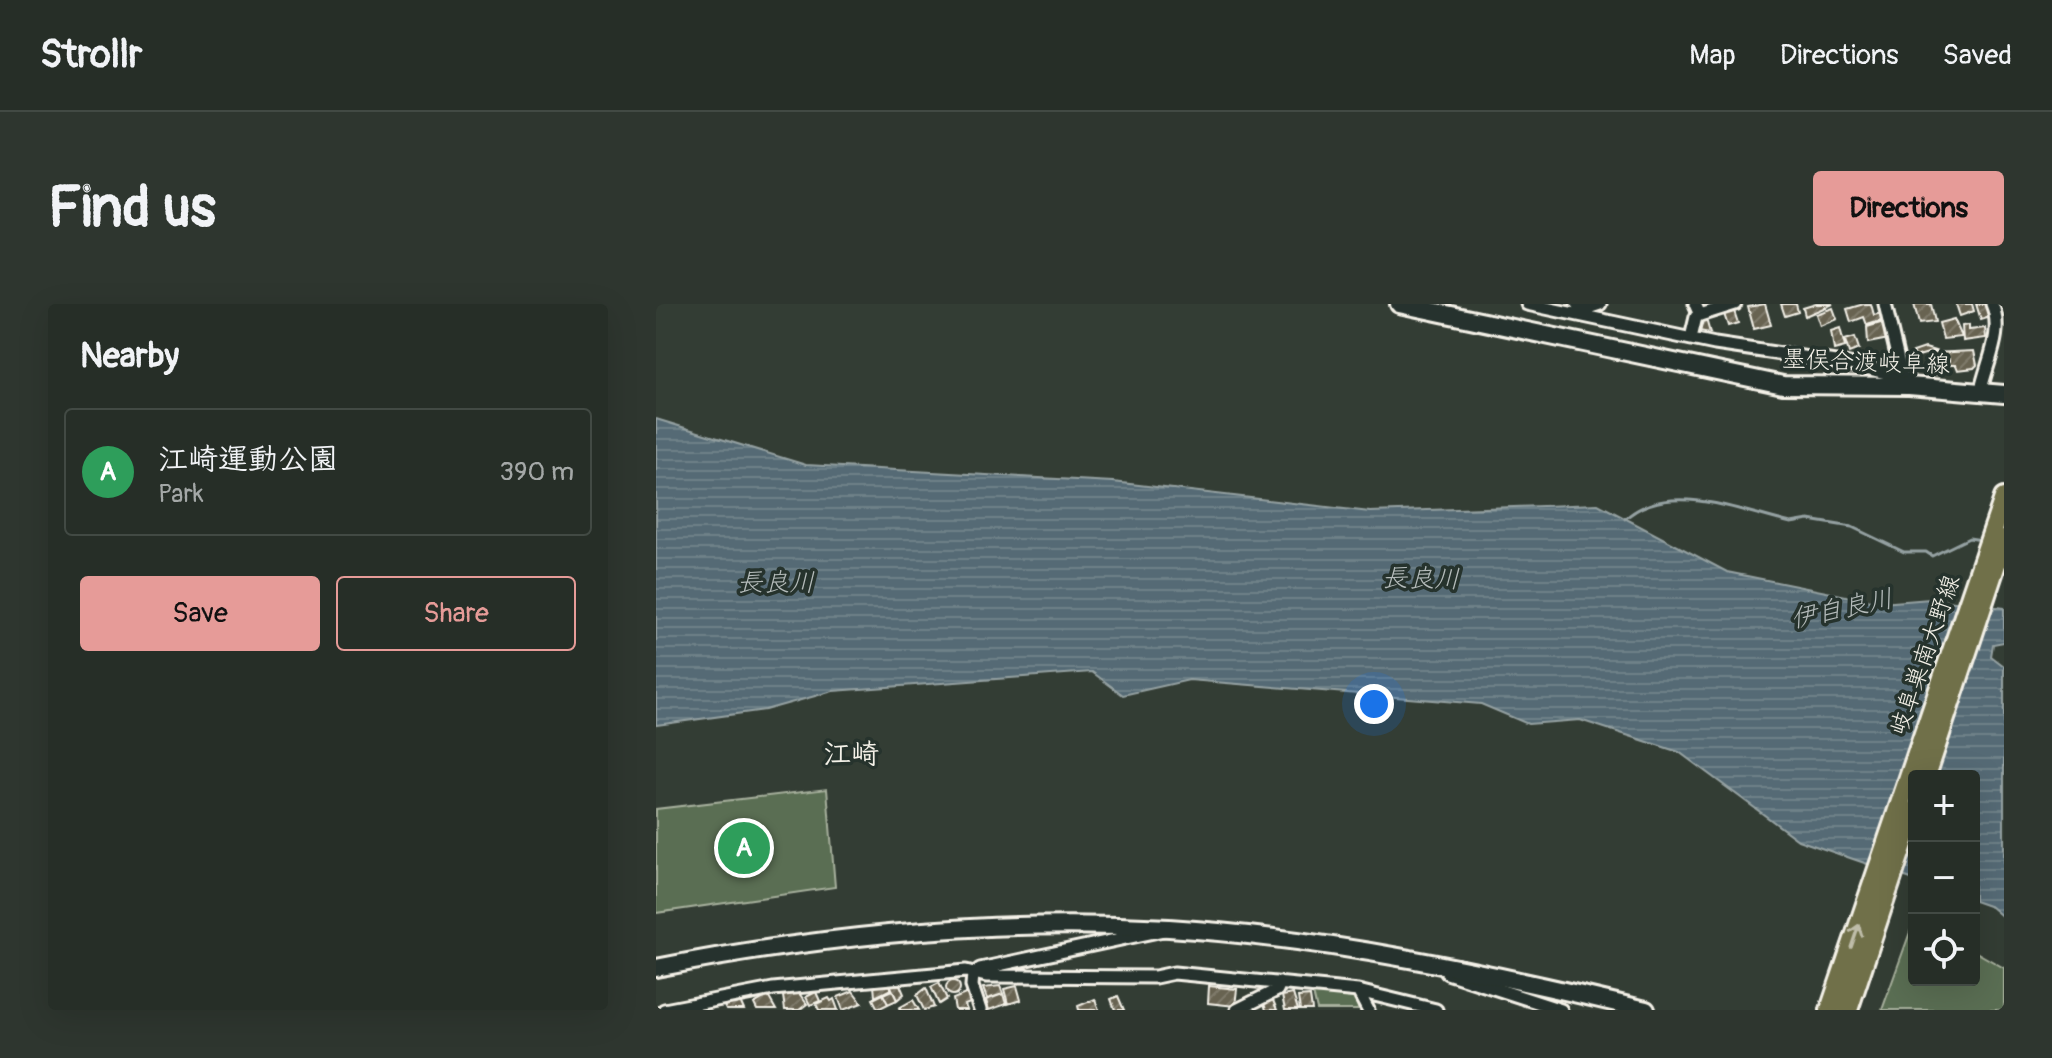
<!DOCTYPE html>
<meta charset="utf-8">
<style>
:root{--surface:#262e27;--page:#2e362f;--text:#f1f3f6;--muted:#a4a8a7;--line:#424a44;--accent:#e69b98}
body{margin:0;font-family:Pangolin,"Klee One",sans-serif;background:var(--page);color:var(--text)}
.controls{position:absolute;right:24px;bottom:24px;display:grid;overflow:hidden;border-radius:8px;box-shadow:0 8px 32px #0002}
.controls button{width:72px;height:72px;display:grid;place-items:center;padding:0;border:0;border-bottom:2px solid var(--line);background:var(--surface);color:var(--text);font:40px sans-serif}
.you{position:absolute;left:718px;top:400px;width:28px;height:28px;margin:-20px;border:6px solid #fff;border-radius:50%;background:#1a73e8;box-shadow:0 0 0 12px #1a73e833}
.badge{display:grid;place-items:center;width:52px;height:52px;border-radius:50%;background:var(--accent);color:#fff;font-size:26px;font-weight:700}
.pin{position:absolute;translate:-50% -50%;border:4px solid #fff;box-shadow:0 2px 8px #0006}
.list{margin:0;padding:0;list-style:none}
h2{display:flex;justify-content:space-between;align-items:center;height:104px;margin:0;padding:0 32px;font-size:34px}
h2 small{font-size:26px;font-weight:400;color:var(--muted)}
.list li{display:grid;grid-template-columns:52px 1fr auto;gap:24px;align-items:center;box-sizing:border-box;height:128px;margin:0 16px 16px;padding:0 16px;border:2px solid var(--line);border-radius:8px}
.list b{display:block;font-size:30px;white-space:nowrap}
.list p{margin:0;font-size:26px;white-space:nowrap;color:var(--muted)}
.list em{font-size:26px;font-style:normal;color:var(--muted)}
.actions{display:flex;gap:16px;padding:24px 32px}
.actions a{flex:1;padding:18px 0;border:2px solid var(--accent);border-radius:8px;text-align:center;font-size:28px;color:var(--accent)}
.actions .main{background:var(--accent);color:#111}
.icon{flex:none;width:44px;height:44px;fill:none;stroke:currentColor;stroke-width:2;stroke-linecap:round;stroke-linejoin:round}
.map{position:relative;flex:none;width:1348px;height:706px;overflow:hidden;border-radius:8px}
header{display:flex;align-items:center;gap:48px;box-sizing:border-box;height:112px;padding:0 40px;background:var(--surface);border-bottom:2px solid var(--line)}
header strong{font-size:38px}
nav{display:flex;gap:44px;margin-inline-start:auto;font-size:28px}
.intro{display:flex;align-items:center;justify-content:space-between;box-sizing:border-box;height:192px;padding:0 48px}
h1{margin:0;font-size:56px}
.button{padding:20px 36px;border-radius:8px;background:var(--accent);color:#111;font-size:28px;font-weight:700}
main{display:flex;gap:48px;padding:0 48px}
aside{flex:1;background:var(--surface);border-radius:8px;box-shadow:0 8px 32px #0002}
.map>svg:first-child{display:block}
.green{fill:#5a6e52;stroke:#a7b09d;stroke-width:2}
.water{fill:url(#water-rules);stroke:#95a1a2;stroke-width:2}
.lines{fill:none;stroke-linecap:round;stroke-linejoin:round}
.stream{stroke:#95a1a2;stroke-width:3}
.building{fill:url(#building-hatch);stroke:#f4f1e8;stroke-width:2}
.street-casing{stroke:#f4f1e8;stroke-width:17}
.secondary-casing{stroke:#f4f1e8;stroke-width:22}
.primary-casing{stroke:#f4f1e8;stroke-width:24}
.street{stroke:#26332d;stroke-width:11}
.secondary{stroke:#26332d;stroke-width:16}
.primary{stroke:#70704a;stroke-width:18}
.oneway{stroke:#bfbda9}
.labels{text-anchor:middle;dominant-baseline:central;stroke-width:7;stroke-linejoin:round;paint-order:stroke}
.street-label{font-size:24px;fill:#f4f1e8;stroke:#26332d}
.water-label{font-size:26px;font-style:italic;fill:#b4bbba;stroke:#26332d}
.quarter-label{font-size:28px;font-weight:bold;fill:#f4f1e8;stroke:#26332d}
</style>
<header>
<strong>Strollr</strong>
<nav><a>Map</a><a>Directions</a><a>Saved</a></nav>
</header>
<div class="intro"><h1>Find us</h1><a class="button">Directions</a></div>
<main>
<aside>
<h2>Nearby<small></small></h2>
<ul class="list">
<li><span class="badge" style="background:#2e9e5b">A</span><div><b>江崎運動公園</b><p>Park</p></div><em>390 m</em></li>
</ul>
<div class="actions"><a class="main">Save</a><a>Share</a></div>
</aside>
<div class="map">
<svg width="1348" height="706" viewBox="0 0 1348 706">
<defs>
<pattern id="water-rules" width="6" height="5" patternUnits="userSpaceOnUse" patternTransform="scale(2)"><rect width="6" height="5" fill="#556b74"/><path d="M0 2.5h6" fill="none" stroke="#6e8188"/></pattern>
<pattern id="building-hatch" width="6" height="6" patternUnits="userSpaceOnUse" patternTransform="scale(2)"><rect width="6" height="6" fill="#686351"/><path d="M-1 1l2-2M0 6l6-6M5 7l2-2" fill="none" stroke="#7e7a6a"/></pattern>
</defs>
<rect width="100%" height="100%" fill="#333d34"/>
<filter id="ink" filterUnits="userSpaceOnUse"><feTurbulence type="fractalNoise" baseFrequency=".0125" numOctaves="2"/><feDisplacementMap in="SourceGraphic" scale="16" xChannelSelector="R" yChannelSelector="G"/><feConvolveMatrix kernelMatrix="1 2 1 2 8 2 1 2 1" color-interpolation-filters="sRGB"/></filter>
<g filter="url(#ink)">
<!-- green -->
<path class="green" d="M171,485L179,583L0,609V505Z
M1258,617V676H1318V647L1348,664V706H1226Z
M657,689L701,691L702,706H661Z"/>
<!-- water -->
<path class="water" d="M0,115L150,161L457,178L714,208L942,200L1071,268L1225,299L1274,295L1348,304V338L1337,340L1335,352L1348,362V614L1335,603L1318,597V472H1258V576L1142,536L1023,448L924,416L872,420L825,400L533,376L467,391L436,368L177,387L109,406L0,421Z"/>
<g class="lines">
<!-- stream -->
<path class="stream" d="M969,215C1012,175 1086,208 1135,219L1153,216L1196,223L1248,248H1270L1276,252L1313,234L1326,236"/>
</g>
<!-- building -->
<path class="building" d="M1109,0L1115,21L1098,25L1092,3Z
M1125,0H1140L1142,8L1129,12Z
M1160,0H1177L1149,12L1147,4Z
M1208,0H1215L1218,11L1226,9L1228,16L1211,21L1208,13L1195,18L1191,5Z
M1258,0H1275L1279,18L1263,20Z
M1300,0H1316L1318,7L1304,12Z
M1320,0H1330L1334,13L1325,16Z
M1177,4L1181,15L1164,22L1160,10Z
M1078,7L1082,19L1072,22L1068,10Z
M1050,15L1054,29L1043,27L1045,18Z
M1298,15L1306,33L1287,35L1283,19Z
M1228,18L1233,35L1212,39L1211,23Z
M1313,21V26L1329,24L1330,34L1307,37L1306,22Z
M1184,24L1189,43L1178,46L1175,27Z
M1199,33L1203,45L1193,49L1189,36Z
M1269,44L1279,47L1259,53L1257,48Z
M1318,47L1321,61L1318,64L1302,66L1300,61H1293V55L1284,56V71H1270L1271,54H1276V49Z
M242,676L248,690L241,696L234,680Z
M290 684a7 7 0 1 1 14 0a7 7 0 1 1-14 0Z
M231,677L235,685L219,693L218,681Z
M283,679L291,695L283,700L275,683Z
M344,682L347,690L331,695L327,684Z
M361,682L365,696L352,700L348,685Z
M553,682L581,685L579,702L552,699Z
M270,684L278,703L268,706L261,691Z
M236,686L241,696L232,700L227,690Z
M197,687L206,699L187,706L182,693Z
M142,688L151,700L143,706H129L127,692Z
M160,688L164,697L154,701L150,693Z
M312,689L316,698L309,701L311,706H299L297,695Z
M227,690L232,700L222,705L217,695Z
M347,690L350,700L333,706L330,696Z
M637,690L642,706H629L626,692Z
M112,692L120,706H101L98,700Z
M462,692L468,706H459L455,695Z
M654,692L656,706H644L642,693Z
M173,694L175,697L178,695L182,706H163L160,700Z
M616,694L621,706H610L607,696Z
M83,695L88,706H70L68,702Z
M439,695L443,706H423L422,702Z
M257,696L263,706H244L243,704Z"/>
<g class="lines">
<defs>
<path id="street" d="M871,0L1059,40L1193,60L1246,73
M921,0L935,3L944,0
M1229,0L1246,73L1251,74
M1044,11L1079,0
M1035,34L1040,13L1044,11L1039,0
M1325,86C1331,57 1348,29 1336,0
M791,669L905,706
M317,670L316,682L324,706
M318,670L324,665L507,626
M702,687L712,706
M8,706L117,685L310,667L330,672L499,673L518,669L702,687L780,706
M581,706L621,686L624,679"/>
<path id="secondary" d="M743,0L1127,81L1253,82L1348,90
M0,664C168,631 341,614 513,624C671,634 836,669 990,706"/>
<path id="primary" d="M1270,472L1348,236
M1174,706L1348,194
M1192,706L1258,507"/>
</defs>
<!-- street casing -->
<use href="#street" class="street-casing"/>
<!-- secondary casing -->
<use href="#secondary" class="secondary-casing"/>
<!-- primary casing -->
<use href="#primary" class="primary-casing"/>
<!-- street -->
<use href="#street" class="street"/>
<!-- secondary -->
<use href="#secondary" class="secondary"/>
<!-- primary -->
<use href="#primary" class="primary"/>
</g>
<!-- one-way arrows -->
<defs><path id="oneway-shaft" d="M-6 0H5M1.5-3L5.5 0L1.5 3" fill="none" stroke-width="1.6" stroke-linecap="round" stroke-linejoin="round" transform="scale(2)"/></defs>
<use class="oneway" href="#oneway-shaft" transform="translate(1199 632) rotate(-71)"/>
</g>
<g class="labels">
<!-- street labels -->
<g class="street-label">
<text transform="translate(1210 58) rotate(2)">墨俣合渡岐阜線</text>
<text transform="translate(1269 351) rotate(-71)">岐阜巣南大野線</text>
</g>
<!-- water labels -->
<g class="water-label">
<text transform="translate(765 275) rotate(1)">長良川</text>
<text x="120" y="279">長良川</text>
<text transform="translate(1186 305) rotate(-12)">伊自良川</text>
</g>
<!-- quarter labels -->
<g class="quarter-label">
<text x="195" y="450">江崎</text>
</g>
</g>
</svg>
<div class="controls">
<button>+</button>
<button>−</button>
<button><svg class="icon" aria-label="locate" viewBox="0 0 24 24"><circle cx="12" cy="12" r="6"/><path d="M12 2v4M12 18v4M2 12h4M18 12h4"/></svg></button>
</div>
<div class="you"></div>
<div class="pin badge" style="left:88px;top:544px;background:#2e9e5b">A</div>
</div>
</main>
